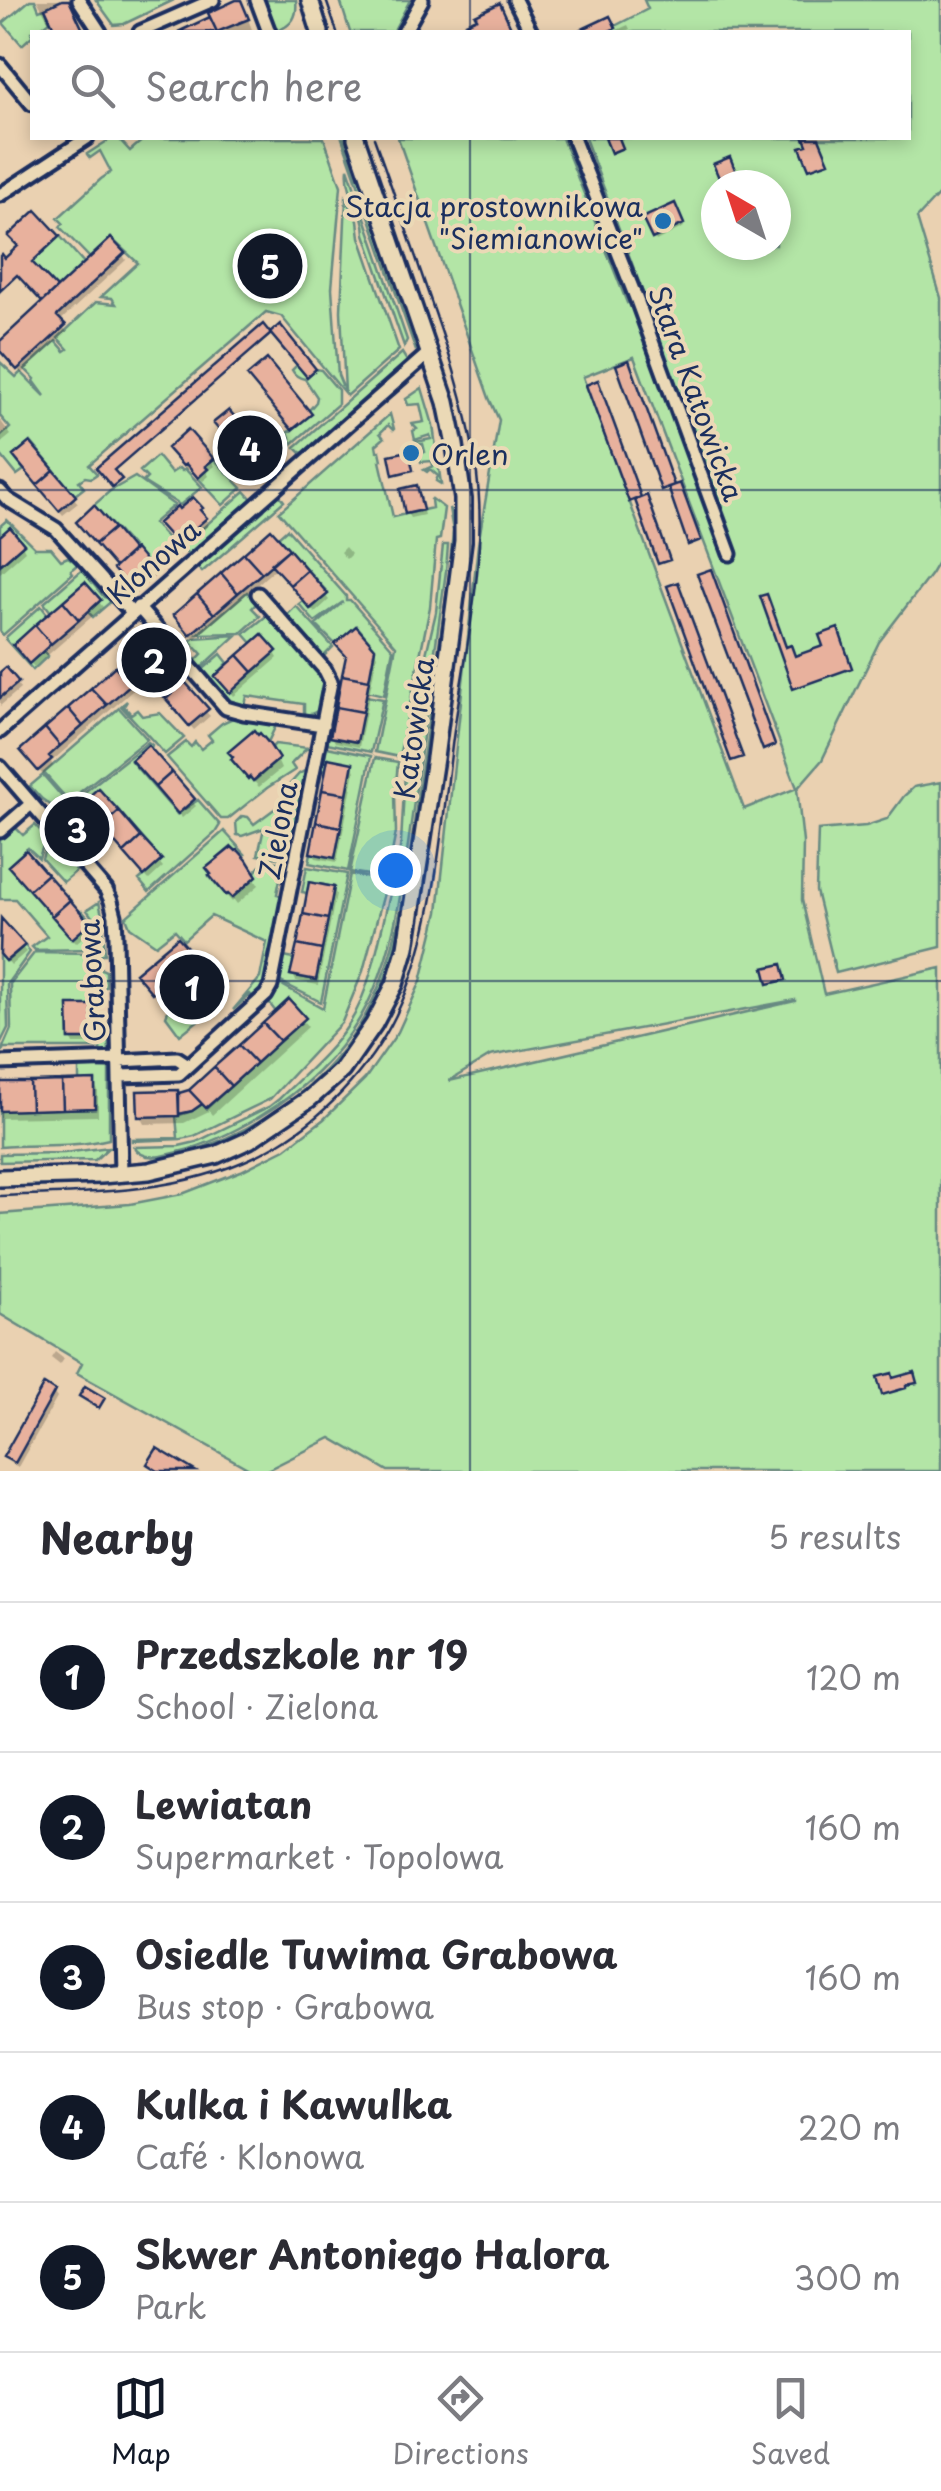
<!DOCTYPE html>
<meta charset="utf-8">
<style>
:root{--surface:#fff;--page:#f2f2f3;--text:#2b2b33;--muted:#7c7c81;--line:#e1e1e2;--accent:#111827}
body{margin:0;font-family:"Playpen Sans",sans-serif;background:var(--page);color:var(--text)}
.compass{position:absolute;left:701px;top:170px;width:90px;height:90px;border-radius:50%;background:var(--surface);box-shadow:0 5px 15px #0003;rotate:321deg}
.you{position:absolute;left:395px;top:870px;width:35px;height:35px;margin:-25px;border:8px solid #fff;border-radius:50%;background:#1a73e8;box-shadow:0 0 0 15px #1a73e833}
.badge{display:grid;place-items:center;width:65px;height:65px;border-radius:50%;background:var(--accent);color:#fff;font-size:32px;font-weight:700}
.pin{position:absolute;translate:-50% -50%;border:5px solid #fff;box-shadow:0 2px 10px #0006}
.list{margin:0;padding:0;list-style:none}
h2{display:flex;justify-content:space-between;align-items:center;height:130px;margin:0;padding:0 40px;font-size:42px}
h2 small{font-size:32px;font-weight:400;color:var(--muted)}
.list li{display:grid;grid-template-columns:65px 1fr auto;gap:30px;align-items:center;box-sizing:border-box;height:150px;padding:0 40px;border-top:2px solid var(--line)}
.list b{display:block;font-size:38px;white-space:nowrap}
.list p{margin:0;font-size:32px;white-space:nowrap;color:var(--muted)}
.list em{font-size:32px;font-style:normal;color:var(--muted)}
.icon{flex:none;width:55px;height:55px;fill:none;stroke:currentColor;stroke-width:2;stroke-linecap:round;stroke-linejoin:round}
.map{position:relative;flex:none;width:941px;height:1471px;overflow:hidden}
.search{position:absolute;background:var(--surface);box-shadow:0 5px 15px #0003;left:30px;right:30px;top:30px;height:110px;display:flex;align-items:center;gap:25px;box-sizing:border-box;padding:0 35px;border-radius:0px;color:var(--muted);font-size:38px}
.sheet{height:880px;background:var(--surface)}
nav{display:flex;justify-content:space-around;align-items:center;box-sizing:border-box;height:140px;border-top:2px solid var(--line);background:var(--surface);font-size:28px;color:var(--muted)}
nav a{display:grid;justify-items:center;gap:5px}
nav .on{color:var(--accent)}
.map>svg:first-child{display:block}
.green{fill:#b3e5a6;stroke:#678a82;stroke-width:2.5;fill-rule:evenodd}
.shadow{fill:#0003}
.building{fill:#e8b19d;stroke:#1b2f5e;stroke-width:2.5}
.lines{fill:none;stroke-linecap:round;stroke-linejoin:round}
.street-casing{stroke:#1b2f5e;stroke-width:19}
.secondary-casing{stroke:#1b2f5e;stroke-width:22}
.street{stroke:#ebd9b6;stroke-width:11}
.secondary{stroke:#ebd9b6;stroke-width:15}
.tram{stroke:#1b2f5e;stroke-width:2.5}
.grid{fill:none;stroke:#1b2f5e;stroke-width:2.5;stroke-opacity:0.55}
.poi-dot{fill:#1f6fb2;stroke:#ebd9b6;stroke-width:4}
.labels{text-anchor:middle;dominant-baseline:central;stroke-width:8;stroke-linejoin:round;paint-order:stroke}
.poi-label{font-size:28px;fill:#1b2f5e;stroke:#ebd9b6;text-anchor:end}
.street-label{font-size:28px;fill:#1b2f5e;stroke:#ebd9b6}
</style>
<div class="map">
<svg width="941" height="1471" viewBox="0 0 941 1471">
<rect width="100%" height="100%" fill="#ead1b1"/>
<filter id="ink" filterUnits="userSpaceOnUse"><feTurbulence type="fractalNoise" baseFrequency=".01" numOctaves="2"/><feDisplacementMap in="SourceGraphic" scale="20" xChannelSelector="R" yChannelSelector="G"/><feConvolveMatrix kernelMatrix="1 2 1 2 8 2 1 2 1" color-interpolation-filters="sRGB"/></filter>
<g filter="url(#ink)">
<!-- green -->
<path class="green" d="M30,0H35L39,10L45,8L50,21L36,32H32V36L22,45L3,23Z
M96,0H174L124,24L114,25Z
M261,0H296C298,17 292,25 277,31Z
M340,0H410L393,32H350Z
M644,0H941V192L917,218L941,298V557L931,574L879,642L822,760L797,789L803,842L802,900L824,994L941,968V1471H388L331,1438L265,1471H253L77,1373L82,1363L0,1314V1214L130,1204L182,1194L241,1171L285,1149L324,1119L365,1079L398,1032L421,981L438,912L478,545L499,420L489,398L398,138H562L627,303L643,293L585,138H908V32H603L648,9ZM716,185H776V245H716ZM634,357L797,788L744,809L583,377ZM795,1000V1001L449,1081L490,1056Z
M112,138H118L130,151L145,138H324L341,186L332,288L338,375L345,392L341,311L346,198L358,221L360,237L399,350L347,396L281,316L266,312L89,465L97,474L91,478L85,477L79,481L84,488L75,495L31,442L13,456L24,470L17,475L0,454V437L10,428L0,416V362L16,377L21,372L45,396L34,381L35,379L25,369L56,341L65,351L68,349L58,338L96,302L116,304L112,298L101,297L138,263L111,238L90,258L60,227L63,223L58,218L101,179L111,172L100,151L90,158L87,154Z
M342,138H344L358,177L363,181L417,339L416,351Z
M348,168L407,340L404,346L365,234C365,209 345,196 348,168Z
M60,236L84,263L57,288L32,262Z
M402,353L407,361L304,452L301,453L295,447Z
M297,365L307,377L316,369L321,370L338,390V404L292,444L288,432L292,430L316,402L317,397L305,379C299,378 295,376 292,370Z
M422,388L433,425L441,484L436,481L438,476L430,469L427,472L424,470L433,466L432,461L421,462L419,454L425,452L423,444L416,445V442L431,439L430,435L415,440L413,431L417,429L412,424L424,422L420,404L408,405L406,399Z
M390,414L394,429L393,430L388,425L380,433L384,438L376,445L377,451H380L382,460L380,461L393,517L432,508L431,500L432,499L444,508L440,539L436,540L430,607L399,757L375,752L396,646L279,512Z
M157,456L171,473L179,468L182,471L185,469L202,487L180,505L143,482L147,478L140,471Z
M214,459L242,488L223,505L198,478L207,469L205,466Z
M135,477L174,505L153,523L175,547L151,568L94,505L110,491Z
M245,491L252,499L188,554L181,547Z
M278,493L284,501L202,572L197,567L198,562L203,563L264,510L265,504Z
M449,508C465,539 442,649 437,688C429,740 422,793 414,846C396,970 378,1048 266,1120C235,1140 183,1163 146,1162C157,1158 170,1157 182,1154C214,1145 244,1131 272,1113C396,1034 401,918 419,787C429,716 439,646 449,576L453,531Z
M7,520L35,548H51L61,560L68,557L78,564L71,570L73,573L3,635L0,631V565L24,544L10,528L0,536V526Z
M287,529L346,596V600H350L393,649L384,695L367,691L375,648L357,626L335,644L316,625L343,602L315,622L299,604L303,601L311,609L328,593L278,537Z
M443,545H448L446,571L403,881L394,879L401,843L406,755L423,667L436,612Z
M82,570L104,597L114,599L93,617L88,612L101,600L85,582L51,612L44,603Z
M247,592L257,603L252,608L260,616L241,633L198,634Z
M41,606L48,615L13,645L29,663L44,651L48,656L33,670L6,640V637Z
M296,606L333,647L320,660L316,654L315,646L287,615Z
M270,613C289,633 331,667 324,696C321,710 317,714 304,715V704L247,696L245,706L226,700L200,672L221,654L228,663L215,676L230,692L277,651L262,634L252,643L244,634Z
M237,635L199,670L193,663L202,654L190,641L194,638Z
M366,696L383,699L371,752L327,743L331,720L333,721L330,737L356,742Z
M127,701L124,706L131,714L137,710L142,716L160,713L184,738L165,754L121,706Z
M119,708L147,739L80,792L78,807L75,808L44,773Z
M237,716L278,721L268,742L260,734L229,752L233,757L231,759L248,779L250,777L254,781L278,760L272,747L275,744L316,749L314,754L307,748L291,764L295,770L267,788L228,819H221L167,757L186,742L191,747L195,742L201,749L212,740L208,735L222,723Z
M148,742L152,745L151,748L148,746L131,761L177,814L198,800L220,825L215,833L149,892L139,880L162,860L99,789L81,804L82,794Z
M327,747L371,756L348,871L309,863L311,853L335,857L353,764L322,770Z
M375,758L398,762L395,794L396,832L387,878L350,872Z
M312,767L307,785H304L290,852L295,854L293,860L258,855L264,828L242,836L237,835L236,822L242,816L248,817L254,824L296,793L290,784L299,774Z
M43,775L83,821L78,823L70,812L63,814L42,799L30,786Z
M941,782V947L836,973L816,891L818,830L866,826L887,819L904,796L914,787Z
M35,825L46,836L39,858L28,848L8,866L81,912L82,911L92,922L93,949L35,950L32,947L47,936L15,899H0V840L15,827L23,835Z
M224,831L245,854L243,855L231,847L207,868L211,874L209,876L226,895L254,873L264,861L293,863L287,878V874H281L277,894L286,896L274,949H270L266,965L272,967L267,987L255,1000L250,994L233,1010L260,978L267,942L211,916L184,940L175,930L156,945L130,927L126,917Z
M48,839L76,871L63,882L42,859Z
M307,867L347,874L321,1002L279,981L284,957L294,959L291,975L316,980L334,887L309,882L307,893L302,892Z
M350,874L387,882L363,971L342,1022L270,1099L194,1136L182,1139L132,1141V1139L178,1138L176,1116L192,1111L202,1104L207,1108L305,1018L290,1000L276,1012L269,1003L280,984L323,1008Z
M393,882L402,884C387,988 352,1061 259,1117C235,1131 210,1144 182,1151C166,1155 144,1163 134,1147L179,1146L196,1142L270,1106L279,1099C302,1076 331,1052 349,1024C372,989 382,923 393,882Z
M99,902L102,915L105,954H100L101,969L106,971V987L97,988L95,921L87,910Z
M25,945L30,952L7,984L8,1028L0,1044V954L7,961Z
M35,952L92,953L95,1009L92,1010L91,1005L68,1006L69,1039H99V1025L108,1024L109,1057H101L100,1048H4L0,1054L11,1029L10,984Z
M207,987L214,996L195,1011L200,1019L180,1035L166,1016L168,1011L192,992L195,996Z
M79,1066L109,1069V1139C73,1148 37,1144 0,1147V1110L95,1108V1081H79Z
M109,1147L95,1160L0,1162V1154L64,1153Z"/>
<!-- shadow -->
<path class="shadow" d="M37,0H61L74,13L83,32H58L53,20L49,22Z
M246,14L253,32H182L213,19Z
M609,19L615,31L628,25L630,29L623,32H613L612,31L582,32Z
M674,206L684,227L656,241L645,219Z
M36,213L58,238L31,264L57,292L123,255L126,260L59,322L67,332L22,374L1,352L0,344L45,302L19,274L0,292V259L5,261L21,246Z
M262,327L270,336L113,472L120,481L114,486L99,469Z
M0,420L11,435L0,444Z
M30,445L78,503L63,515L19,462Z
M173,454L211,460L215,466L207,472L209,476L203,481L190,468L187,470Z
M416,488L424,515L410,518L407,513Z
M94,509L149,570L154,577L135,594L83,530Z
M201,509L209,525L182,548L165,529Z
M271,532L329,600L315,613L276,568L195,639L179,621Z
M0,539L22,545L25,551L0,573Z
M345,547L351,554L346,559L340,552Z
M85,585L103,607L34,667L19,651Z
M142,647L210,716L194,730L148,677L51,762L53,766L43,775L26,756Z
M373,649L377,655L359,747L335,742L332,737L348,657Z
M275,653L278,658L234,696L221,681Z
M0,675L17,683L20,689L0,706Z
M148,749L196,806L182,818L137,766Z
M274,753L281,769L259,787L239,765Z
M352,765L355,771L337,862L316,858L312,852Z
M98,792L163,867L149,880L87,810Z
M245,861L259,885L237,904L234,900L232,902L216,884Z
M14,872L88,924L91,930L76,943Z
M333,889L336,894L318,985L296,981L293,975Z
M0,921L26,952L11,965L0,952Z
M178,940L195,961L155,995L140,977Z
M289,1003L308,1027L212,1115L209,1111L184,1123L145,1124L141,1116L177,1092L179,1096L189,1094Z
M91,1008L94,1013V1044H74L71,1038Z
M94,1083L98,1091V1116L0,1118V1085Z
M55,1352L64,1359L60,1365L51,1358Z
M53,1392L57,1398L18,1467L9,1462L6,1457Z"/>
<!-- building -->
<path class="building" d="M62,0H69L83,30L77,32H56L45,8Z
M236,0H241L249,19L217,32L208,13Z
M500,3L513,32H470L466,23L477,18L475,15Z
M610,16L616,28L607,32H576Z
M210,17L217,32H178Z
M605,138H619L623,148L611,153Z
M804,138H819L829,162L809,169L800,147L807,145Z
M730,157L736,172L719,178L713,164Z
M675,203L684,224L652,239L642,218Z
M36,210L60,236L32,262L57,288L42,302L17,275L0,291V256L2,254L5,258L18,246L8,236Z
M111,238L125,253L57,316L66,325L17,370L0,351V341Z
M263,324L271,334L114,470L122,479L112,487L96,468Z
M280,324L316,369L307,377L270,333Z
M267,359L312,414L292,430L247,376Z
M629,360L674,485L661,490L616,365Z
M598,380L641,497L629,502L586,385Z
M229,410L266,454L251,467L213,423Z
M188,429L214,459L205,466L208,469L198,478L186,464L183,466L167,448Z
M30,442L54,470L37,485L13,456Z
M409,451L413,470L393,475L389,455Z
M54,470L76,496L59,511L37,485Z
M680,483L701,540L688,545L668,487Z
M417,485L423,510L405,514L400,489Z
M647,495L670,560L658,564L635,500Z
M193,497L203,508L200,510L207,518L177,544L158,523L177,506L179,509Z
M94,505L114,528L95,544L76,522Z
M10,527L24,544L0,565V536Z
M114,528L133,551L115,567L95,544Z
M271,529L289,549L262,573L244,553Z
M135,549L151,568L129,587L113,569Z
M289,549L307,570L290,585L271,564Z
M244,553L262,573L238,593L221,573Z
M711,569L775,745L763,750L697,574Z
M307,570L328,594L310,609L290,585Z
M221,573L238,593L214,614L197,594Z
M85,582L101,600L79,620L63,601Z
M678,582L743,757L731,761L667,586Z
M197,594L214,614L190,635L173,615Z
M767,594L786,647L791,645L795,656L823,646L819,635L838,628L852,668L793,689L760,596Z
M63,601L79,620L51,644L35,625Z
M35,625L51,644L29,664L13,645Z
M356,626L375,648L369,680L342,675L346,656L335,644Z
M262,634L277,651L253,672L238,655Z
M142,643L158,661L131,684L115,666Z
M238,655L253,672L230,693L215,676Z
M163,657L185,682L166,699L143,673Z
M115,666L131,684L107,705L91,688Z
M6,667L19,682L0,698V672Z
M342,675L369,680L363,712L336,707Z
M185,682L209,709L189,726L166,699Z
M91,688L107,705L83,726L68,708Z
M336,707L363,712L357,742L330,737Z
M68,708L83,726L60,746L45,728Z
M45,728L60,746L49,756L52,759L38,771L20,750Z
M254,730L258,735L260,733L270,745L279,759L253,781L250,777L248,779L231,759L233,757L228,752Z
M148,745L172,772L155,787L131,760Z
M328,758L353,763L347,794L322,790Z
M172,772L195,799L178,814L155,787Z
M98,788L119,811L101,827L81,804Z
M322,790L347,794L341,827L316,822Z
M119,811L141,837L124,853L101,827Z
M316,822L341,827L335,858L310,853Z
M141,837L162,860L144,876L124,853Z
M232,847L236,851L238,850L247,860L257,876L232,898L228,894L226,895L209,875L211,874L206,868Z
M26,850L47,874L29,890L8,866Z
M47,874L70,900L52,916L29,890Z
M309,882L334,887L328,919L303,914Z
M70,900L90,923L72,939L52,916Z
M303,914L328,919L322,950L297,945Z
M1,918L25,945L6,961L0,954Z
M178,937L195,956L152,993L135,973Z
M297,945L322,950L316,980L290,975Z
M782,964L786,980L768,984L764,968Z
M289,999L306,1018L280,1041L263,1023Z
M68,1005H92V1039H69Z
M263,1023L280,1041L256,1063L239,1045Z
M239,1045L256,1063L231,1086L214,1067Z
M214,1067L231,1086L206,1108L189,1090Z
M95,1080V1108L63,1109L62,1081Z
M62,1081L63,1109L31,1110L30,1082Z
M0,1082H30L31,1110L0,1111Z
M178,1090L179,1116L138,1117L137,1091Z
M189,1090L202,1104L192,1111L179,1114V1093Z
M914,1372L917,1383L906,1385V1388L882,1395L877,1377L892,1373L893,1378Z
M44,1384L55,1391L15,1463L3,1457Z
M85,1386L105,1398L99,1408L79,1396Z
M157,1448L195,1471H158L147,1464Z"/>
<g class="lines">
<defs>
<path id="street" d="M79,0L100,32
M257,0L269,32
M515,0L531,32
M140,32L213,0
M404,32L422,0
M0,65L32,104
M573,138L638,303L730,554
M0,195L87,138
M0,491L7,499L56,529L132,613
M138,607L226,708L244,713L323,725
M0,731L430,352
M0,767L106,890L111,901L115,916L116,937L121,1174
M0,831L31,804
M120,1061L177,1058L188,1065
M0,1063L120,1059
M121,1076L179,1074L266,995L271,986L331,682L325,670L258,594"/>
<path id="secondary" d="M310,0L320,32
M0,1178L101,1175L149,1171L216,1155L249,1140L309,1099L342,1070L374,1024L395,984L406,947L435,758L463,541V499L455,445L446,402L356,138"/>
</defs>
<!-- street casing -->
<use href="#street" class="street-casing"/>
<!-- secondary casing -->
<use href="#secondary" class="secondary-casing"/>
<!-- street -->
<use href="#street" class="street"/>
<!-- secondary -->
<use href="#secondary" class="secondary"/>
<!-- tram -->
<path class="tram" d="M326,0L337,32
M0,1196C96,1192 193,1195 278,1144C330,1113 377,1060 401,1004C436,927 442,822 453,738C465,650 490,550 475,461C466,401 446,344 426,287C409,237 392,187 374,138"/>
</g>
</g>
<!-- grid -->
<path class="grid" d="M470,0V32M470,138V1471M0,490H941M0,981H941"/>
<!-- markers -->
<g class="poi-dot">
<circle cx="663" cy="221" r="10"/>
<circle cx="411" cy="453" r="10"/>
</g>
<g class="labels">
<!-- poi labels -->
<g class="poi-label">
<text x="643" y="205">Stacja prostownikowa<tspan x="643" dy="32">"Siemianowice"</tspan></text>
<text x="431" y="453" text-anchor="start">Orlen</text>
</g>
<!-- street labels -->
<g class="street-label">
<text transform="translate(697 393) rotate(70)">Stara Katowicka</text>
<text transform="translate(153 561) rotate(-41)">Klonowa</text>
<text transform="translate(413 728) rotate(-82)">Katowicka</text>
<text transform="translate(277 830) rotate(-79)">Zielona</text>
<text transform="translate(91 981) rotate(-93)">Grabowa</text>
</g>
</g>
</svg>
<svg class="compass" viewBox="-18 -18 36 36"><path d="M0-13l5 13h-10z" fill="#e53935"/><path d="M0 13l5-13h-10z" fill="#7c7c81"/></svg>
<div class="you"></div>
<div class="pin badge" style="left:192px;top:987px">1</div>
<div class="pin badge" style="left:154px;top:660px">2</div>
<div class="pin badge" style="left:77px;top:829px">3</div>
<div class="pin badge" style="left:250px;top:448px">4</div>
<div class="pin badge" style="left:270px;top:266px">5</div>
<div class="search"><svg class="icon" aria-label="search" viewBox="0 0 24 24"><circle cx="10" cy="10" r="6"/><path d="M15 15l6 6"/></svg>Search here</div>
</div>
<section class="sheet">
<h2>Nearby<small>5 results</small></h2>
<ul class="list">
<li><span class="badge">1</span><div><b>Przedszkole nr 19</b><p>School · Zielona</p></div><em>120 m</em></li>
<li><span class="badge">2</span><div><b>Lewiatan</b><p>Supermarket · Topolowa</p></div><em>160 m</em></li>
<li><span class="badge">3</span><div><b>Osiedle Tuwima Grabowa</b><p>Bus stop · Grabowa</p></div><em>160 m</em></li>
<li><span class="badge">4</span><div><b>Kulka i Kawulka</b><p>Café · Klonowa</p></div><em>220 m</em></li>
<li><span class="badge">5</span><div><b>Skwer Antoniego Halora</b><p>Park</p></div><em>300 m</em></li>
</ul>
</section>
<nav>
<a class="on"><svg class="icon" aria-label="map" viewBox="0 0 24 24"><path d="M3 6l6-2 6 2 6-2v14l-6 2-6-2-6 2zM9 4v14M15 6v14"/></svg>Map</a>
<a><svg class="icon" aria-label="directions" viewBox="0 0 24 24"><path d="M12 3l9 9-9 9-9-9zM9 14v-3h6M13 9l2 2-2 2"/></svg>Directions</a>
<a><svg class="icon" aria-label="saved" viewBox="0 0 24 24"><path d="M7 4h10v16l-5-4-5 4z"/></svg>Saved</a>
</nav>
